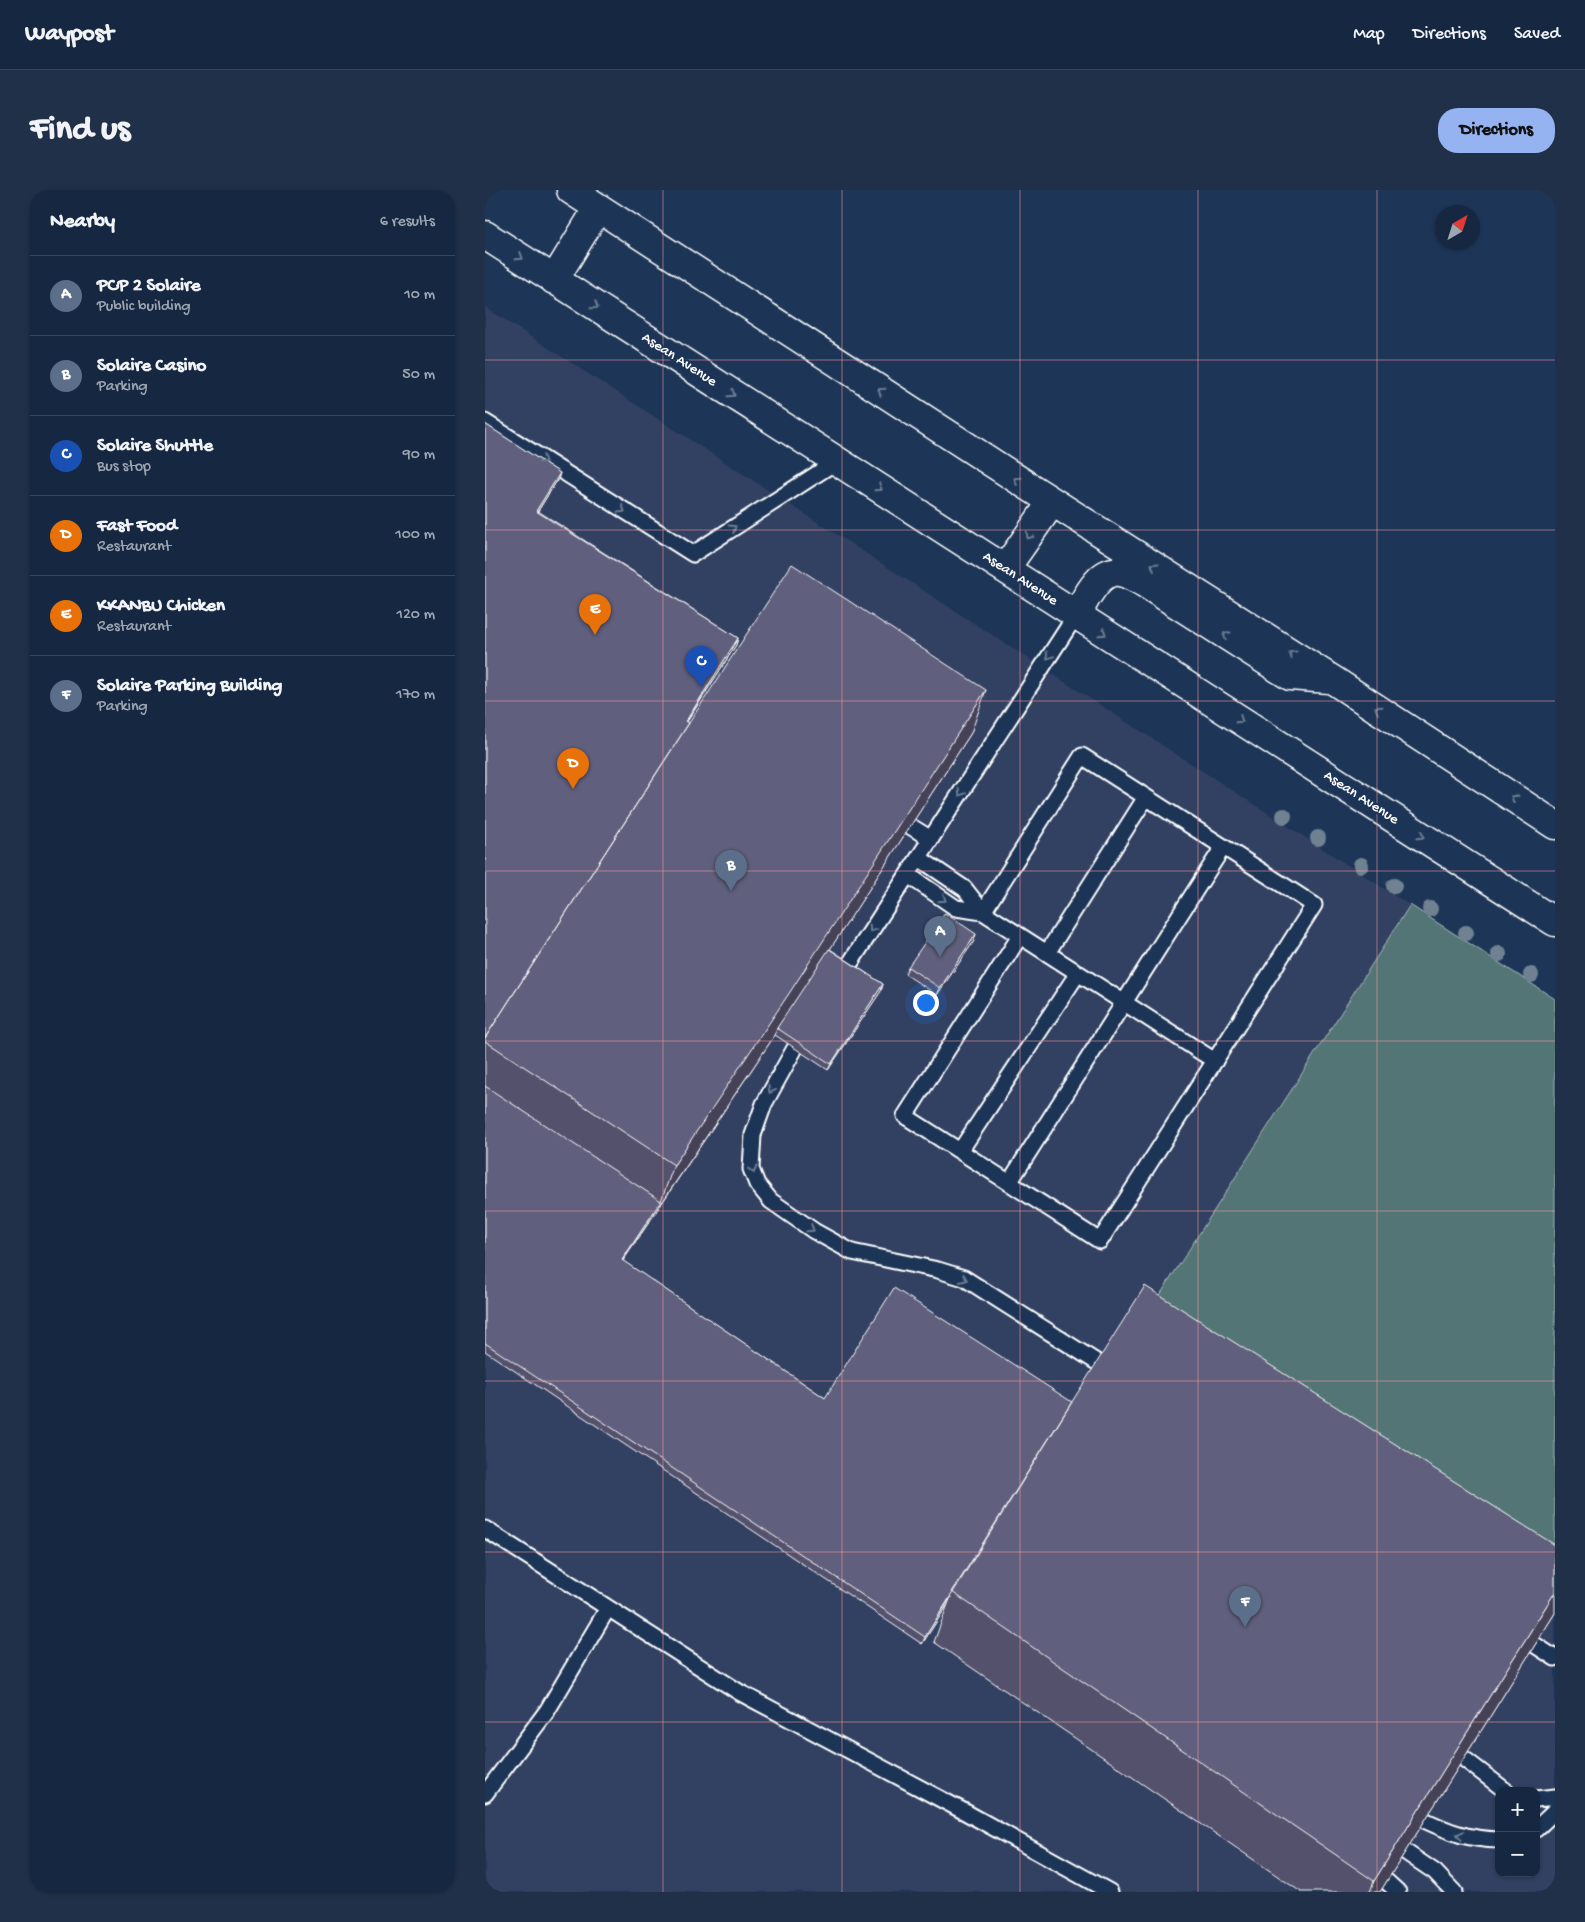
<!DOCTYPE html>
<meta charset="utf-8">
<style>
:root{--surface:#162841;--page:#1f3048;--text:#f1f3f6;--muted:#9ea6b1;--line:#35445a;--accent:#95b2f1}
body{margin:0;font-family:"Gochi Hand",sans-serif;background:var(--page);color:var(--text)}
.controls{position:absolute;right:15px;bottom:15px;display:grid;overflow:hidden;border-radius:10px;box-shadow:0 1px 4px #0004}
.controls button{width:45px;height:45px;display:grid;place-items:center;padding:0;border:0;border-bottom:1px solid var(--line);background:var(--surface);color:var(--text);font:25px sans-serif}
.compass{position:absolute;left:950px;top:15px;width:45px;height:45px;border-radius:50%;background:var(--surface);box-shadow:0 1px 4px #0004;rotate:39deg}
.you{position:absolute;left:440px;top:812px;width:18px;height:18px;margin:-12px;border:4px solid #fff;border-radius:50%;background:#1a73e8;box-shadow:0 0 0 8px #1a73e833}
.badge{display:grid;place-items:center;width:32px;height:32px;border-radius:50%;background:var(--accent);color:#fff;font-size:16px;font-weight:700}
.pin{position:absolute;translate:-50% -41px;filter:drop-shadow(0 1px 2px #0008)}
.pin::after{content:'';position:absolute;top:26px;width:18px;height:15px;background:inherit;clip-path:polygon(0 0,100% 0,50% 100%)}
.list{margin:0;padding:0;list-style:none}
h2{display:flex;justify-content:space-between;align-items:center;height:65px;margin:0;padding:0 20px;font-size:21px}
h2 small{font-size:16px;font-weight:400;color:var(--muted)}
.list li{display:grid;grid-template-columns:32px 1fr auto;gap:15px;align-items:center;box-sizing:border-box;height:80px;padding:0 20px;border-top:1px solid var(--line)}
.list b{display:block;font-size:19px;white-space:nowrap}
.list p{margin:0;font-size:16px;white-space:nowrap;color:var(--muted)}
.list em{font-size:16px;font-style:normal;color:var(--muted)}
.map{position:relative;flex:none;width:1070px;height:1702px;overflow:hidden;border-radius:20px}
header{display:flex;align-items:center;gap:30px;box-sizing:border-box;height:70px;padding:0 25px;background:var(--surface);border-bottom:1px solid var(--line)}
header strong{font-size:24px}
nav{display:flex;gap:28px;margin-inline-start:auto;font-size:18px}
.intro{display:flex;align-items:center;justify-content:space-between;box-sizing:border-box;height:120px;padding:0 30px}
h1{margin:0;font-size:35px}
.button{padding:12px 22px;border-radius:20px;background:var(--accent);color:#111;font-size:18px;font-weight:700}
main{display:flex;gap:30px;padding:0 30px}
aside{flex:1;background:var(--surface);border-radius:20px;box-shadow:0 1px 4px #0004}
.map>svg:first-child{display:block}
.built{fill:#314162;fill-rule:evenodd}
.grass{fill:#537575;stroke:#a9baba}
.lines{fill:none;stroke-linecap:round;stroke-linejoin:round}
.lane-casing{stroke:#fff;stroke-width:19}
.street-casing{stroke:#fff;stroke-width:31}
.lane{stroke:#1d3557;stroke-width:15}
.street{stroke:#1d3557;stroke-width:28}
.tree{fill:#6f8291}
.wall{fill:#53516c;stroke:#fff}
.shaded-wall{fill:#444258;stroke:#fff}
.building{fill:#615e7d;stroke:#fff}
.oneway{stroke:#6c7c92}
.grid{fill:none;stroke:#ff9aa2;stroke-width:1;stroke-opacity:0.55}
.labels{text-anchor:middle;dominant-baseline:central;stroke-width:4;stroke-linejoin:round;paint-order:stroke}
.street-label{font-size:15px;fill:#fff;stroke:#1d3557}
</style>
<header>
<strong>Waypost</strong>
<nav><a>Map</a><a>Directions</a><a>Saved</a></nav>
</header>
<div class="intro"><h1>Find us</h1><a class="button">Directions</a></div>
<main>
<aside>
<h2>Nearby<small>6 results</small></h2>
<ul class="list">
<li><span class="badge" style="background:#5c6f8a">A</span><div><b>PCP 2 Solaire</b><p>Public building</p></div><em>10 m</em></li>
<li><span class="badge" style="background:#5c6f8a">B</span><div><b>Solaire Casino</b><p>Parking</p></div><em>50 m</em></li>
<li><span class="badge" style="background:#1a4fb4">C</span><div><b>Solaire Shuttle</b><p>Bus stop</p></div><em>90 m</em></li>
<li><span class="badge" style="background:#e8710a">D</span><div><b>Fast Food</b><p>Restaurant</p></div><em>100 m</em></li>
<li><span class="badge" style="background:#e8710a">E</span><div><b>KKANBU Chicken</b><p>Restaurant</p></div><em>120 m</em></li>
<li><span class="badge" style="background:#5c6f8a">F</span><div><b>Solaire Parking Building</b><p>Parking</p></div><em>170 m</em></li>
</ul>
</aside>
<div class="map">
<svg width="1070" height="1702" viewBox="0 0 1070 1702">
<rect width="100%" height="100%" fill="#1d3557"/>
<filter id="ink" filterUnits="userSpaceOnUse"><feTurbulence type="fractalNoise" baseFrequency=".02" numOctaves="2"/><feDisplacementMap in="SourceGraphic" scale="10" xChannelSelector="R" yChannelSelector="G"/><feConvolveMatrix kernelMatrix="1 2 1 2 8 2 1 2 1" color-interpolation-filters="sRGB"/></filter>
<g filter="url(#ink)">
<!-- built -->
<path class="built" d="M0,117L1070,809V1699L1060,1702H0ZM1014,1601H1051V1683H1014Z"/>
<!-- grass -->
<path class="grass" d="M925,715L1070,809V1403L655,1136Z"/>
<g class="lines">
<defs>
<path id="lane" d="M0,232L208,364L352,271
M425,636L446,649
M434,668L480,699L498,722L730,871
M423,685L471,718L498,722
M498,722L597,566L829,715L615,1051L420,926L535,746
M562,763L661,607
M362,778L591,425
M310,858L279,914L268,945L266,979L272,994L286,1011L329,1041L367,1062L453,1080L479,1088L621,1178
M475,961L593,783
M524,993L738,657
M0,1339L254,1502L482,1623L625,1702
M1050,1455L1070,1468
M978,1568L1021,1601
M0,1604L62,1521L123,1418
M1051,1609L1070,1607
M939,1630C967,1643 983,1649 1014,1650
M1051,1639L1070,1621
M919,1661L950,1682L969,1702
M901,1691L913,1702"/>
<path id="street" d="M86,0L543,296L848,490L1070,635
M0,45L1070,732
M69,90L113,18
M520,379L567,312
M591,425C600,411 613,379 634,382C642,383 649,388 656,391L805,486L844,489"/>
</defs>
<!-- lane casing -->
<use href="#lane" class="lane-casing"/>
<!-- street casing -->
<use href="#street" class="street-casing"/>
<!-- lane -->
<use href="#lane" class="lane"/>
<!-- street -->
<use href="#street" class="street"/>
</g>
<!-- trees -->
<g class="tree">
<circle cx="799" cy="626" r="8"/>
<circle cx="833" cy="648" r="8"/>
<circle cx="876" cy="675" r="8"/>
<circle cx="909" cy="696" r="8"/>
<circle cx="945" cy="719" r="8"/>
<circle cx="981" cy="743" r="8"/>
<circle cx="1014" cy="764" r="8"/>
<circle cx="1046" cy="785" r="8"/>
</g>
<!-- wall -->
<path class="wall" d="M0,234L75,283L73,289L53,321L253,448L251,455L202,532L204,533L486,543L345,759L398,794L396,801L343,880L290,845L138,1071L340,1208L587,1212L1070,1423L895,1702H816L449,1452L463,1414L437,1454L0,1161Z
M489,751L452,805L420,784L423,777Z"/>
<!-- shaded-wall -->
<path class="shaded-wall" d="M75,283L73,289L49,327L51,321Z
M253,448L251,455L198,537L201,531Z
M501,500L486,543L293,839L292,838L290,845L134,1076L137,1070L176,1011L189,975Z
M491,744L489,751L452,805L455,798Z
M398,794L396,801L343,880L346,874Z
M1070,1402V1423L895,1702H885L889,1691Z
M466,1407L463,1414L437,1454L440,1447Z"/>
<!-- building -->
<path class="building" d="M0,234L75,283L51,321L253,448L201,531L204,533L0,848Z
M307,374L501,500L305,802L189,975L0,851V848Z
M460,723L491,744L455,798L423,777Z
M344,759L398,794L346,874L292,838Z
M0,896L176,1011L137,1070L340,1208L409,1098L587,1212L440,1447L0,1153Z
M660,1096L1070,1355V1402L889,1691L467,1402Z"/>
<!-- one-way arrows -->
<defs><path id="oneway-chevron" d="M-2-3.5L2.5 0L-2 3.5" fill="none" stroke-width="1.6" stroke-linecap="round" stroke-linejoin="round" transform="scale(1.25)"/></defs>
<g class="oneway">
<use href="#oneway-chevron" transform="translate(35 67) rotate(33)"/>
<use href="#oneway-chevron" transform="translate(110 116) rotate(33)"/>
<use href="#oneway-chevron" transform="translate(396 201) rotate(-147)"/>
<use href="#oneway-chevron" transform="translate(247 204) rotate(33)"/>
<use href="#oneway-chevron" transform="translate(58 270) rotate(33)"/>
<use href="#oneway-chevron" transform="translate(532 290) rotate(-147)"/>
<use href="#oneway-chevron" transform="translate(394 298) rotate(33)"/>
<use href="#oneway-chevron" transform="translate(137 320) rotate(32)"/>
<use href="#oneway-chevron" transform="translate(248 338) rotate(-32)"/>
<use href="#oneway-chevron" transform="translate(544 346) rotate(125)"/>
<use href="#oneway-chevron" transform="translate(669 376) rotate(-148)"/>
<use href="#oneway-chevron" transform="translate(618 443) rotate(33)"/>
<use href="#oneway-chevron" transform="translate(741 445) rotate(-148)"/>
<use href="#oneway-chevron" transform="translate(807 464) rotate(-148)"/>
<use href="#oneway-chevron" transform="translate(564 466) rotate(123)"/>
<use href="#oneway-chevron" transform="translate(893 519) rotate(-147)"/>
<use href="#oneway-chevron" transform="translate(755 530) rotate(33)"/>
<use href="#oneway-chevron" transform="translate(476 603) rotate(123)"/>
<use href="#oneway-chevron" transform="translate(1029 608) rotate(-147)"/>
<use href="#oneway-chevron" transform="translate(936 646) rotate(33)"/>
<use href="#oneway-chevron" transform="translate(458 709) rotate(34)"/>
<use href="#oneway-chevron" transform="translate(387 739) rotate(123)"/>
<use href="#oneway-chevron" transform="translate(286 900) rotate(119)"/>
<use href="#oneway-chevron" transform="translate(268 980) rotate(76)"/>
<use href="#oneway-chevron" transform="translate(326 1039) rotate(33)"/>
<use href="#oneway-chevron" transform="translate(479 1089) rotate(24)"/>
<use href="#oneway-chevron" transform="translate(975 1645) rotate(-167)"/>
</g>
</g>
<!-- grid -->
<path class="grid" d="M178,0V1702M357,0V1702M535,0V1702M713,0V1702M892,0V1702M0,170H1070M0,340H1070M0,511H1070M0,681H1070M0,851H1070M0,1021H1070M0,1191H1070M0,1362H1070M0,1532H1070"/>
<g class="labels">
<!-- street labels -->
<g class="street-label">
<text transform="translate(194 170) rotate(33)">Asean Avenue</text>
<text transform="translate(535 389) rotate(33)">Asean Avenue</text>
<text transform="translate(876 608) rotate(33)">Asean Avenue</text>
</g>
</g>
</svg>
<div class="controls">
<button>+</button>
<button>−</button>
</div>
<svg class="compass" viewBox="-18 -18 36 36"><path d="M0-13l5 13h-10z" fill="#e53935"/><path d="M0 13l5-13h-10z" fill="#9ea6b1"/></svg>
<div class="you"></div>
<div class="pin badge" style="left:455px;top:767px;background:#5c6f8a">A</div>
<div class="pin badge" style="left:246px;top:701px;background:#5c6f8a">B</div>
<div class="pin badge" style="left:216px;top:497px;background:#1a4fb4">C</div>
<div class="pin badge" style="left:88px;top:599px;background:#e8710a">D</div>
<div class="pin badge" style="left:110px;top:445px;background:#e8710a">E</div>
<div class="pin badge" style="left:760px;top:1437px;background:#5c6f8a">F</div>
</div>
</main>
